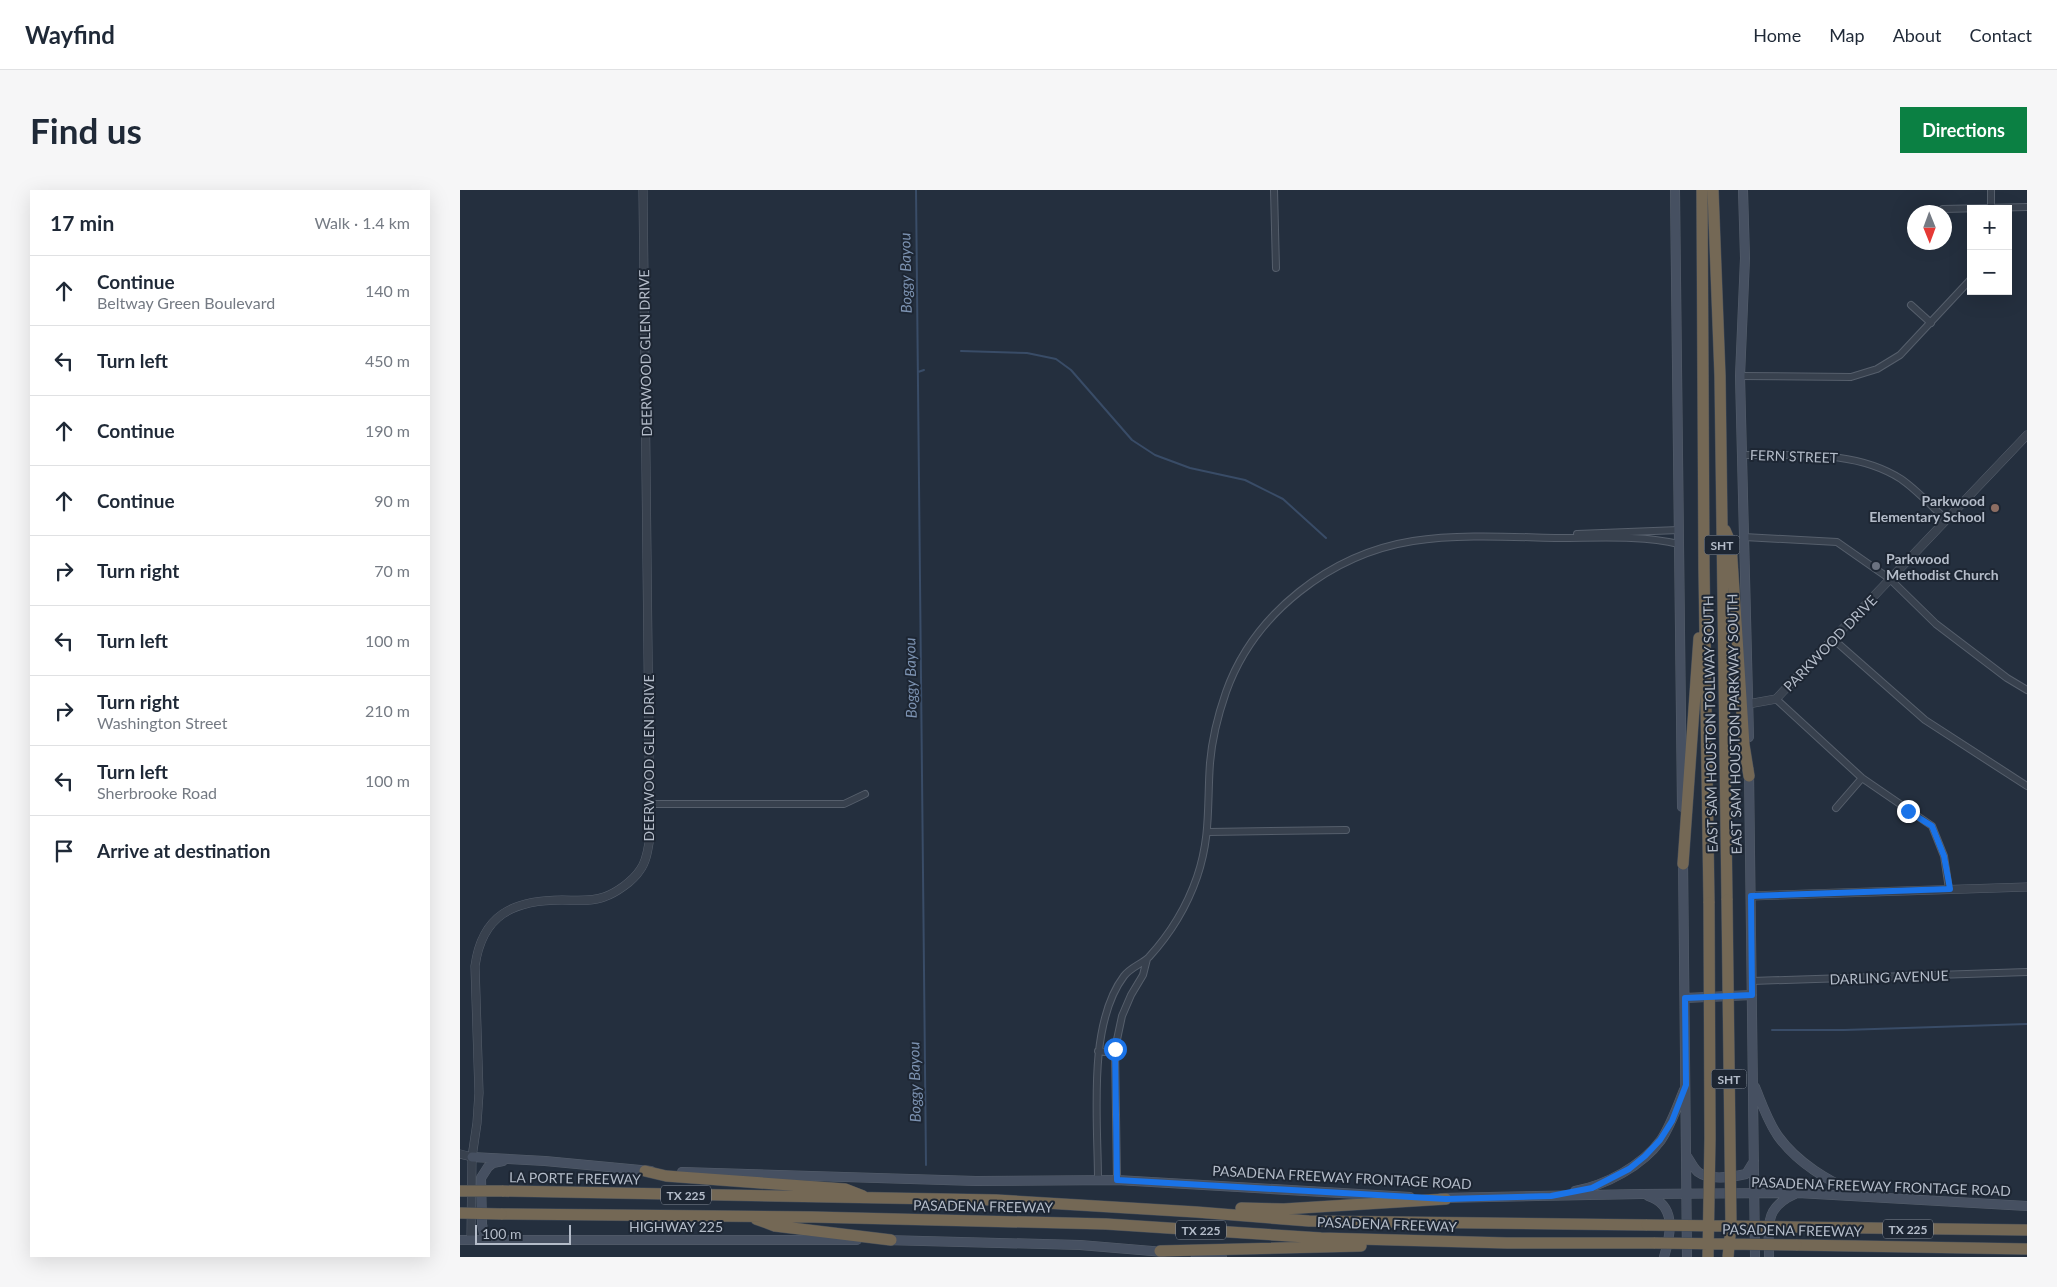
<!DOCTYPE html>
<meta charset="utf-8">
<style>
:root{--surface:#fff;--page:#f6f6f7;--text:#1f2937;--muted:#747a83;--line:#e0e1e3;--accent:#0b8043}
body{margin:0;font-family:Lato,sans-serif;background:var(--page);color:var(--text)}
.controls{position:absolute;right:15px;top:15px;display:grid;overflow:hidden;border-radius:0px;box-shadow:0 5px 20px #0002}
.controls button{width:45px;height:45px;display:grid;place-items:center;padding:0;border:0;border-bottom:1px solid var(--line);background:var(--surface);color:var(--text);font:25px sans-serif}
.compass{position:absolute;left:1447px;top:15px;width:45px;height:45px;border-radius:50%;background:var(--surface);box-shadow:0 5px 20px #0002;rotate:179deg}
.scale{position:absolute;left:15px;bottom:12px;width:96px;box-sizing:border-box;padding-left:5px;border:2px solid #b4bcc9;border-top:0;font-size:14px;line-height:18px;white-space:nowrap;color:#b4bcc9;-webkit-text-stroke:4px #1d2633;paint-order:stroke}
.stop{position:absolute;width:15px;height:15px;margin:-11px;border:4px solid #1a73e8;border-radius:50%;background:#fff}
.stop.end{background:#1a73e8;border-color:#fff;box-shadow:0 1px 5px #0008}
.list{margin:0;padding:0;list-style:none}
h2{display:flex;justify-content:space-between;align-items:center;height:65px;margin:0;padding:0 20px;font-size:21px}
h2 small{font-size:16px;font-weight:400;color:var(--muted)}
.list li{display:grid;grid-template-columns:32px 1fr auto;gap:15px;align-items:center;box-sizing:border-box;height:70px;padding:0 20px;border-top:1px solid var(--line)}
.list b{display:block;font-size:19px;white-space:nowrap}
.list p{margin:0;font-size:16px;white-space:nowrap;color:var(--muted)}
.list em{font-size:16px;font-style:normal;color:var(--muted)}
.icon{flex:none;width:28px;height:28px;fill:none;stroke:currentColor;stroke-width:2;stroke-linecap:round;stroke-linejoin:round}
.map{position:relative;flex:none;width:1567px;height:1067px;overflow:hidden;border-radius:0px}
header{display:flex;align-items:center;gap:30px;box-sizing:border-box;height:70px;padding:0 25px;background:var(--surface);border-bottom:1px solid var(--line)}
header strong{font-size:24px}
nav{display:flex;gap:28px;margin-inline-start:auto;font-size:18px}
.intro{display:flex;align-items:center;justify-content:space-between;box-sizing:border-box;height:120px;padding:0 30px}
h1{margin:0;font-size:35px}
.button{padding:12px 22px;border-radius:0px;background:var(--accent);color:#fff;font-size:18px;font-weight:700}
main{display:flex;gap:30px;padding:0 30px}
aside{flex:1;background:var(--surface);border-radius:0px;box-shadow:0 5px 20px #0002}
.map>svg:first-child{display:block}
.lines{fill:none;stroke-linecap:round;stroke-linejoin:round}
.stream{stroke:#394c67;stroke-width:2}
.minor-casing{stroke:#565f6c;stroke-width:8}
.tertiary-casing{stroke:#565f6c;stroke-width:9}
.secondary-casing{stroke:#565f6c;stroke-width:10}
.motorway-casing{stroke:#434c59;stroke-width:12}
.minor{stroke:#38414e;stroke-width:6}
.tertiary{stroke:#38414e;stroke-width:8}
.secondary{stroke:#465061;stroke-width:9}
.motorway{stroke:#746855;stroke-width:11}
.motorway-bridge-casing{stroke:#434c59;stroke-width:12;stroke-linecap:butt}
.motorway-bridge{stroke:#746855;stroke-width:11}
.route{stroke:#1a73e8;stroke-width:6}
.education-dot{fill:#8d6e63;stroke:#1d2633;stroke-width:2}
.worship-dot{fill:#6b7280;stroke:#1d2633;stroke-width:2}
.labels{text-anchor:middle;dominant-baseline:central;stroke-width:4;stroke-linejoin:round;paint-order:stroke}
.shield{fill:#1d2633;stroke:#878f9c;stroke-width:1}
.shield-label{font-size:12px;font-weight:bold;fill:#b4bcc9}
.street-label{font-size:14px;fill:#b4bcc9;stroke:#1d2633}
.poi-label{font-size:14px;font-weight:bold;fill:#b4bcc9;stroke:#1d2633;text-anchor:end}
.water-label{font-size:15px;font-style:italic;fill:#7c92b1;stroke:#1d2633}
</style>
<header>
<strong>Wayfind</strong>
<nav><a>Home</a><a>Map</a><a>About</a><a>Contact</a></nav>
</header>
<div class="intro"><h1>Find us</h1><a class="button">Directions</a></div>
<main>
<aside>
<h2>17 min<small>Walk · 1.4 km</small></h2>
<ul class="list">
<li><svg class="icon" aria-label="ahead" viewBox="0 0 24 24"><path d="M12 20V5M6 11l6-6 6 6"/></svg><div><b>Continue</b><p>Beltway Green Boulevard</p></div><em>140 m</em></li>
<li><svg class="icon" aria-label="left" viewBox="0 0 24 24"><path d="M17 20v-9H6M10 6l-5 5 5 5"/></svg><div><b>Turn left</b></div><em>450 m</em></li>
<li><svg class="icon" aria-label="ahead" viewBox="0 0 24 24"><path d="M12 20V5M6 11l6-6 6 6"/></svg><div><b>Continue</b></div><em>190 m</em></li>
<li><svg class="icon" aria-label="ahead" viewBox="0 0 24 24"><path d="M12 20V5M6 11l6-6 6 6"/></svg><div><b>Continue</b></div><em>90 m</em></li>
<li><svg class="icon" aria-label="right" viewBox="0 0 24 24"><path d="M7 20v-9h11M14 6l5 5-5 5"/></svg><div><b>Turn right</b></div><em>70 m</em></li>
<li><svg class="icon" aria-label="left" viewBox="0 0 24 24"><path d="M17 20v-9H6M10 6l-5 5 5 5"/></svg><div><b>Turn left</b></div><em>100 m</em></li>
<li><svg class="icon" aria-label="right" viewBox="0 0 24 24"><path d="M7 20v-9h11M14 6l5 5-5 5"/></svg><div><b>Turn right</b><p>Washington Street</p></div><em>210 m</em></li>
<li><svg class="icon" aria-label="left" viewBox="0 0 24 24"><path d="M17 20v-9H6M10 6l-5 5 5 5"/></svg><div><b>Turn left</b><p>Sherbrooke Road</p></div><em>100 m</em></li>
<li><svg class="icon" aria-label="arrive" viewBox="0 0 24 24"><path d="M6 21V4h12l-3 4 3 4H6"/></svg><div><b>Arrive at destination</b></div></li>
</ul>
</aside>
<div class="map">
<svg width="1567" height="1067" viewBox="0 0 1567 1067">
<rect width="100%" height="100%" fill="#242f3e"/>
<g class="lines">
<!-- stream -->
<path class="stream" d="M456,0L466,975
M501,161L567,163L596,169L611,180L672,250L695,265L730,278L785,290L823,309L866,348
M458,182L464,180
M1312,840H1384L1567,834"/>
<defs>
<path id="minor" d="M814,0L816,78
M1531,0V19
M1483,19L1567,17
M1451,115L1471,133
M1280,186L1391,187L1417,179L1440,165L1511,89
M1281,265C1335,266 1394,259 1441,289C1457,300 1472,317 1487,330
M1117,344L1219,340
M1284,347L1377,352L1430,389L1476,434L1547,488L1567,500
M1373,449L1465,530L1567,596
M1316,509L1402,588L1472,636L1484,666L1489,699
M190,614H384L405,604
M1376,618L1402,588
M748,642L886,640
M1292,791L1567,782
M638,861L654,863
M638,990C638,931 627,835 664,786C671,777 682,774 689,767C710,744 727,716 737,687C751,646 747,614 750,573C752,549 758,525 766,502C794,423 871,364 953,351C999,344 1052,347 1099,348C1138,348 1181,345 1219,354
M657,990L655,859L662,826L671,805L683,785L687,769"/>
<path id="tertiary" d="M1288,514L1316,509L1567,245
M1291,706L1567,697
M0,964L12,967
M11,1050L12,967L17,933L19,903L15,776C22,725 53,710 102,710C115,710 131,712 144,707C156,703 173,691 180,680C187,671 188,658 190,647L183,0"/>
<path id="secondary" d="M1215,0L1222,617
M1283,0L1285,68L1280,186L1289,547
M1289,580L1295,1067
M1223,667L1227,1067
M1225,808L1292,805
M1295,897C1302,914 1308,932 1318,946C1338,974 1368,990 1398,1005
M1226,965C1230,970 1233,978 1238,982C1250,991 1272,987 1286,984L1294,971
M12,967L85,971L191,981
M222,982L516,991L657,990L950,1007
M1115,1001C1146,995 1182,976 1201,950C1211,935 1217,917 1224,900
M1188,1006C1217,1015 1211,1044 1204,1067
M981,1008L1181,1004L1338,1003L1567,1016
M0,1050H397
M32,1050L24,1044L22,1034L21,988L28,977L33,973L43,971
M425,1050L620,1055L704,1062
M735,1064L762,1067
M1309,1067C1309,1037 1303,1018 1335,1004"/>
<path id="motorway" d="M1242,0L1244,379L1249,713
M1253,0L1260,186L1267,710
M1265,340L1271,354L1284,555L1289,586
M1223,674L1239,448
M185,981L206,986L385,999L403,1006
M42,1001L536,1010L736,1022L849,1031L1187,1035
M781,1018L824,1019L986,1009
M41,1024L352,1027L646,1034L861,1048L1047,1053H1195
M296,1029L315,1036L431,1050
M1330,1037L1567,1040
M1336,1055L1567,1059
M700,1061L901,1056"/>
</defs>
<!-- minor casing -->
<use href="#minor" class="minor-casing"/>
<!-- tertiary casing -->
<use href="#tertiary" class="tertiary-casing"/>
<!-- secondary casing -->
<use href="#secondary" class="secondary-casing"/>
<!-- motorway casing -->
<use href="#motorway" class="motorway-casing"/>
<!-- minor -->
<use href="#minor" class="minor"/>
<!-- tertiary -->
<use href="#tertiary" class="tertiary"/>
<!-- secondary -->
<use href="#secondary" class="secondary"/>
<!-- motorway -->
<use href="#motorway" class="motorway"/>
<defs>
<path id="motorway-bridge" d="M1267,710L1271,1035L1268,1067
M0,1001H42
M0,1023L41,1024
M1187,1035L1330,1037
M1195,1053L1336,1055
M1248,1067L1250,948L1249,713"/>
</defs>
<!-- motorway-bridge casing -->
<use href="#motorway-bridge" class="motorway-bridge-casing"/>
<!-- motorway-bridge -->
<use href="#motorway-bridge" class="motorway-bridge"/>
</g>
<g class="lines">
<!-- route -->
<path class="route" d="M655,859L657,990L986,1009L1091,1006L1132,998L1169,979L1185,966L1200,950L1212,931L1226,895L1225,808L1292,805L1291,706L1490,699L1484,666L1472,636L1448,621"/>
</g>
<!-- markers -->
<circle class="education-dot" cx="1535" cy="318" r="5"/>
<circle class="worship-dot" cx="1416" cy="376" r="5"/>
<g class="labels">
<!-- shield labels -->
<g class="shield">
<rect x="1244.5" y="345.5" width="35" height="19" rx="4"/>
<rect x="1251.5" y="879.5" width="35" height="19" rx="4"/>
<rect x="201" y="995.5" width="50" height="19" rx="4"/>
<rect x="1423" y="1029.5" width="50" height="19" rx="4"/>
<rect x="716" y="1030.5" width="50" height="19" rx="4"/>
</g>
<g class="shield-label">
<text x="1262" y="355">SHT</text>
<text x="1269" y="889">SHT</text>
<text x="226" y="1005">TX 225</text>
<text x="1448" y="1039">TX 225</text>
<text x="741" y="1040">TX 225</text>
</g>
<!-- street labels -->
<g class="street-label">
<text transform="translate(185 163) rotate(-91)">DEERWOOD GLEN DRIVE</text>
<text transform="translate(1334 266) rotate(2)">FERN STREET</text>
<text transform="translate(1370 453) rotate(-46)">PARKWOOD DRIVE</text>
<text transform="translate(1250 534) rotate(-91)">EAST SAM HOUSTON TOLLWAY SOUTH</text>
<text transform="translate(1274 534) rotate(-91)">EAST SAM HOUSTON PARKWAY SOUTH</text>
<text transform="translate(188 568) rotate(-90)">DEERWOOD GLEN DRIVE</text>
<text transform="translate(1429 787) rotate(-2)">DARLING AVENUE</text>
<text transform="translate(882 987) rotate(3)">PASADENA FREEWAY FRONTAGE ROAD</text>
<text transform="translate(115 988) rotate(1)">LA PORTE FREEWAY</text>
<text transform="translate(1421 996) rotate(2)">PASADENA FREEWAY FRONTAGE ROAD</text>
<text transform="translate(523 1016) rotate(1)">PASADENA FREEWAY</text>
<text transform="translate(927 1034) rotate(2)">PASADENA FREEWAY</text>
<text x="216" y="1036">HIGHWAY 225</text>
<text transform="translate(1332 1040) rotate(1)">PASADENA FREEWAY</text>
</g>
<!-- poi labels -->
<g class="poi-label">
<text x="1525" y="310">Parkwood<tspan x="1525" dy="16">Elementary School</tspan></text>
<text x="1426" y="368" text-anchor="start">Parkwood<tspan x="1426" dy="16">Methodist Church</tspan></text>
</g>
<!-- water labels -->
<g class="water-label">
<text transform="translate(445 83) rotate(-91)">Boggy Bayou</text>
<text transform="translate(450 488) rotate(-91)">Boggy Bayou</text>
<text transform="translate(454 892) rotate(-91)">Boggy Bayou</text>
</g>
</g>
</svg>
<div class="controls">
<button>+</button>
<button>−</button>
</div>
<svg class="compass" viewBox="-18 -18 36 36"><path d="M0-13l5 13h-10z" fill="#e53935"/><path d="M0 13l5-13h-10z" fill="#747a83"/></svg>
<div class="scale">100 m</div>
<div class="stop" style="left:655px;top:859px"></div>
<div class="stop end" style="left:1448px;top:621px"></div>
</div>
</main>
